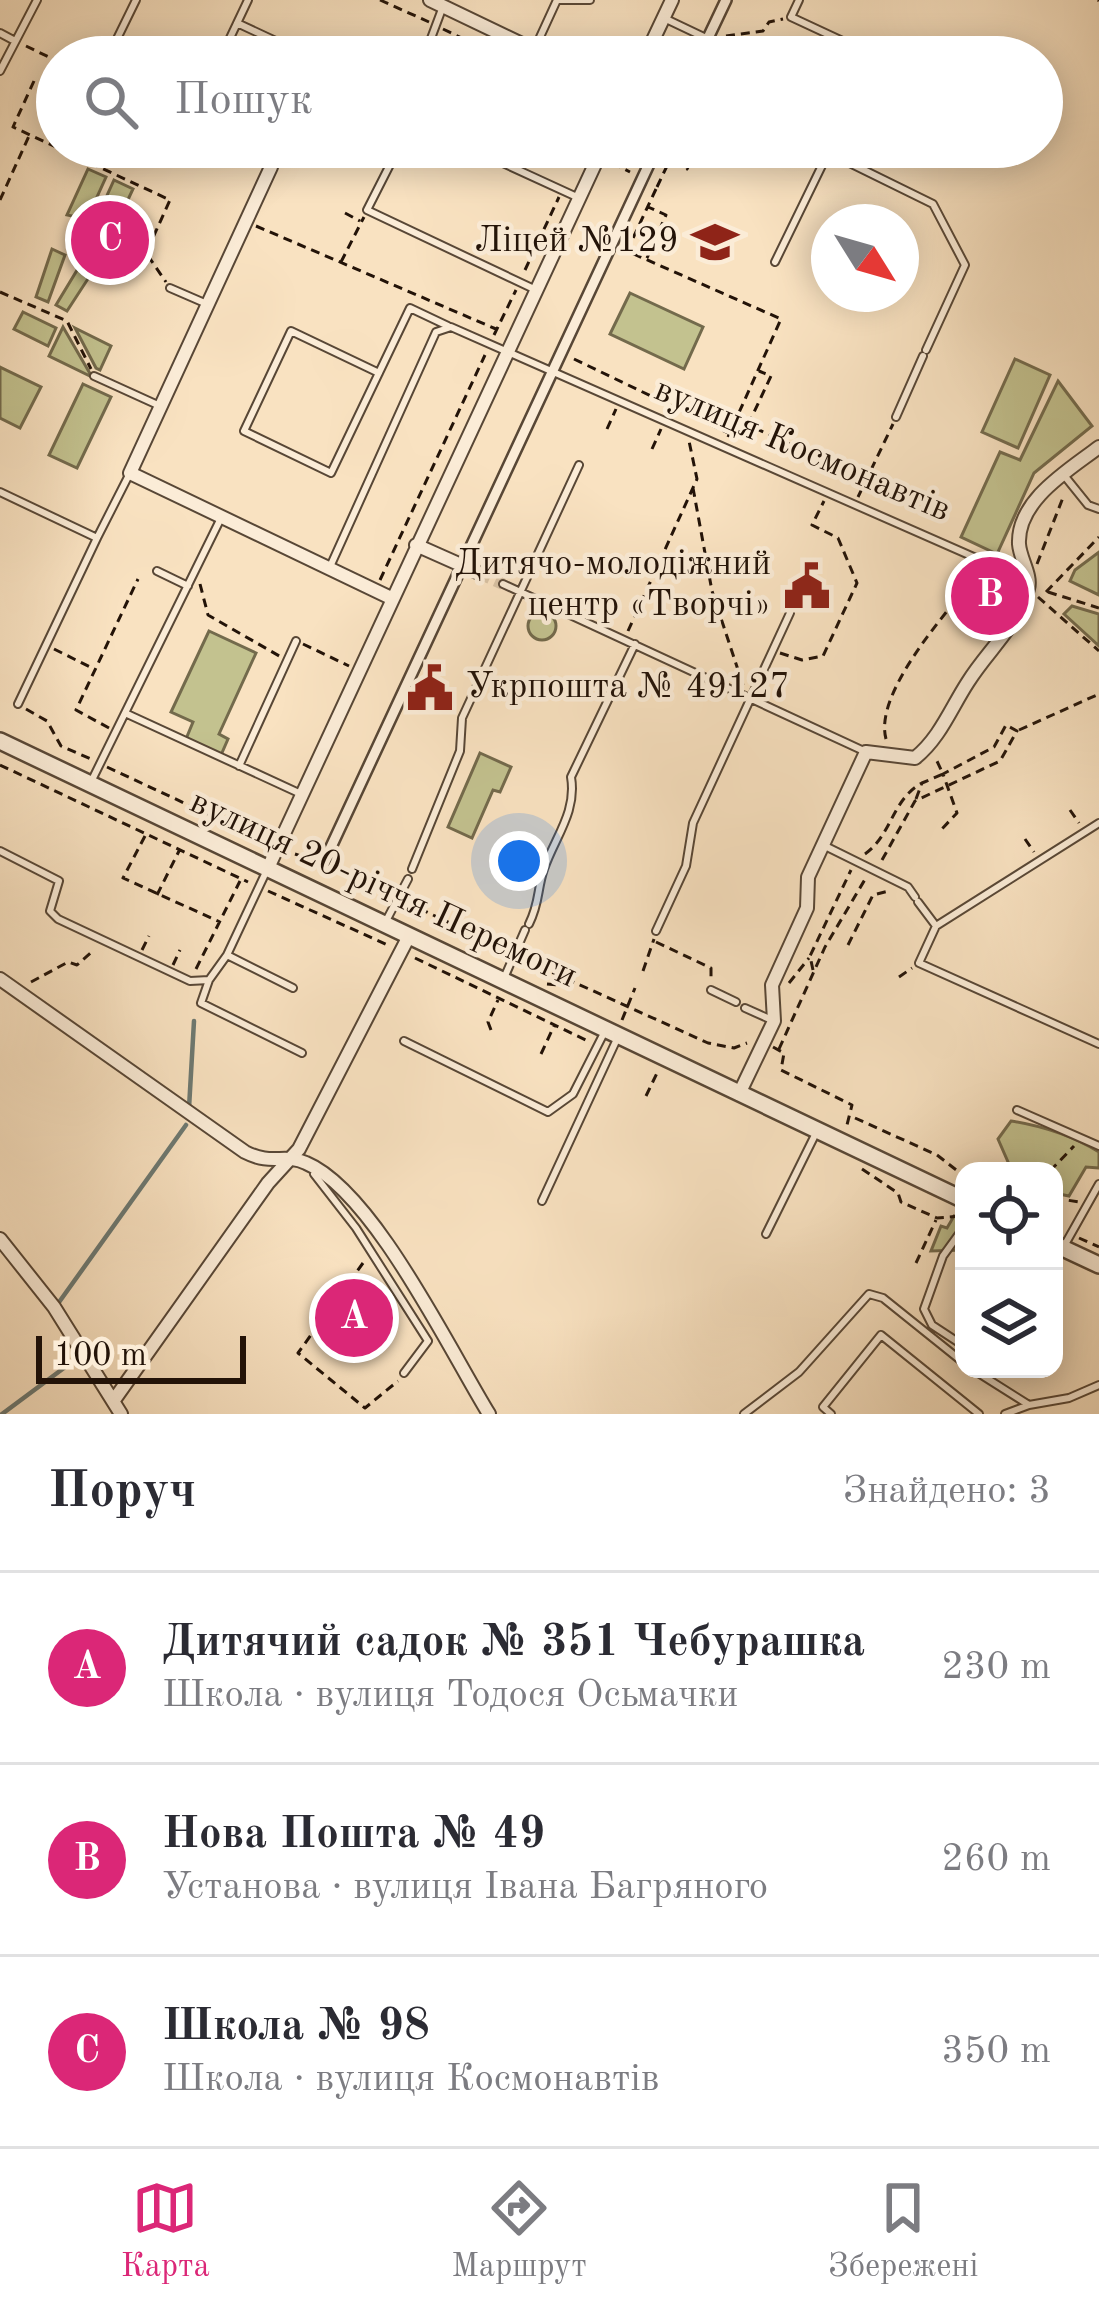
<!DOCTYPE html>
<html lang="uk">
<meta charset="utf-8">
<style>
:root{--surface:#fff;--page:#f2f2f3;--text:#2b2b33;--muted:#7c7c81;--line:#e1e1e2;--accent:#db2777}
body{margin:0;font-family:"Old Standard TT",serif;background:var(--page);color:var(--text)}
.controls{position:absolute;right:36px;bottom:36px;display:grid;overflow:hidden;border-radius:24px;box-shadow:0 6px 30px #0003}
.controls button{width:108px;height:108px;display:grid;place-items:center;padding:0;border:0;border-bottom:3px solid var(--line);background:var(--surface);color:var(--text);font:60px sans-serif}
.compass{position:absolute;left:811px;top:204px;width:108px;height:108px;border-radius:50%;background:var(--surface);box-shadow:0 6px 30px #0003;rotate:127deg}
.scale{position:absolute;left:36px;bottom:30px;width:210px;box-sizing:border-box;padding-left:12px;border:6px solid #231308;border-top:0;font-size:33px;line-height:42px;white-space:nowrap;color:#231308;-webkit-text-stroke:9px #fbecd7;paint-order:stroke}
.you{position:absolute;left:519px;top:861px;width:42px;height:42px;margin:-30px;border:9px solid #fff;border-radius:50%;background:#1a73e8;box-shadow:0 0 0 18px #1a73e833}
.badge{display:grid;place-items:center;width:78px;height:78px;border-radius:50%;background:var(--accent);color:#fff;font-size:39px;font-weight:700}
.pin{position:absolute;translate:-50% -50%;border:6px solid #fff;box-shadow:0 3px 12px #0006}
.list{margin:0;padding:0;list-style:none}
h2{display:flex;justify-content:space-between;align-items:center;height:156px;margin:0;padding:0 48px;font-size:51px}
h2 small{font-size:39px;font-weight:400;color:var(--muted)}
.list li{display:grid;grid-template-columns:78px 1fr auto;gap:36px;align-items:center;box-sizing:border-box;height:192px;padding:0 48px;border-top:3px solid var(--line)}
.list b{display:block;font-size:45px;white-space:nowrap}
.list p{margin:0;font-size:39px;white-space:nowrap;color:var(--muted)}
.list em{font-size:39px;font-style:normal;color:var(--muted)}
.icon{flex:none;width:66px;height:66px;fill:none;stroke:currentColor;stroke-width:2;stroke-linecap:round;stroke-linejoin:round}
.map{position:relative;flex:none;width:1099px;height:1414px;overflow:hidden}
.search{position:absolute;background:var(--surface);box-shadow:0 6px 30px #0003;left:36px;right:36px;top:36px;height:132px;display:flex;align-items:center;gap:30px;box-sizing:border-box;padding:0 42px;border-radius:66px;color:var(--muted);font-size:45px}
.sheet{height:732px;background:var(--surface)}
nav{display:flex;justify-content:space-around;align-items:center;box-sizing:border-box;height:168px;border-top:3px solid var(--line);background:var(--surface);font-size:33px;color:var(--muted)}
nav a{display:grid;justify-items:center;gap:6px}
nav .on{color:var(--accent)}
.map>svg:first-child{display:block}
.green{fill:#c3c28f;stroke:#736a4c;stroke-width:3}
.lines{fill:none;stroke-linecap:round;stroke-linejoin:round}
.stream{stroke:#6d7972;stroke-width:4.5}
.minor-tunnel{stroke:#d9c3a5;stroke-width:12;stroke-dasharray:12 6;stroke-linecap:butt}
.service-casing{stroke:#584736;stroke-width:10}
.pedestrian-casing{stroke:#584736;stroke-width:14}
.minor-casing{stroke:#584736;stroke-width:16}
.tertiary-casing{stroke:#584736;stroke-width:20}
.path{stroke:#231308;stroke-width:3;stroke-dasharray:9 6;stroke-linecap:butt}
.service{stroke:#fbecd7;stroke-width:6}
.pedestrian{stroke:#fbecd7;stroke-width:9}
.minor{stroke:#fbecd7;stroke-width:12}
.tertiary{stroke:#fbecd7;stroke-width:15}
.labels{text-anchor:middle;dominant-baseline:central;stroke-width:9;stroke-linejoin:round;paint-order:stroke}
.poi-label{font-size:36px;fill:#231308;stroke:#fbecd7;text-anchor:end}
.street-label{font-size:36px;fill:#231308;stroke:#fbecd7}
</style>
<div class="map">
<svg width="1099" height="1414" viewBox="0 0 1099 1414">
<rect width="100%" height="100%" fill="#f9e2c1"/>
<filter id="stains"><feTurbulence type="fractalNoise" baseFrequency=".00167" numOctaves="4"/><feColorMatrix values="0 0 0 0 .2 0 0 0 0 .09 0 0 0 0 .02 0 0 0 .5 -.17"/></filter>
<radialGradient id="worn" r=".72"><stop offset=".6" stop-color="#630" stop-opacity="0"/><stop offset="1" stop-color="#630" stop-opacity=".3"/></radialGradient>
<!-- green -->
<path class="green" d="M88,169L106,177L87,219L67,215Z
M114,180L133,189L112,234L95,222Z
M52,249L65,255L48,302L36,297Z
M82,262L95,268L67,311L56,305Z
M630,293L703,327L684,369L610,334Z
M23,312L56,328L48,346L14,329Z
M63,327L92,377L49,356Z
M75,328L111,346L100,370L96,368Z
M1015,359L1050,375L1018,448L982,432Z
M0,367L41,387L20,428L0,418Z
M1058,381L1092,426L1034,473L997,554L961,537L1000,452L1020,460Z
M83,384L111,397L77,468L49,455Z
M1099,552V595L1070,581L1075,570Z
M1072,606L1099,614V646L1064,614Z
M528 626a14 14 0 1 1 28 0a14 14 0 1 1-28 0Z
M209,631L256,653L219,734L228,739L221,755L186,739L193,722L171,712Z
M480,753L511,767L500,792L493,790L472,838L448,827Z
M1011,1121C1043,1126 1071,1135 1099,1152V1168L1086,1167L1069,1196L1054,1193V1171H1012L998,1139Z
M954,1216L964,1220V1250L931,1251L941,1226L947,1228Z"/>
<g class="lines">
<!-- stream -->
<path class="stream" d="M189,1108L194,1021
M57,1305L186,1125
M2,1414L80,1356"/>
<!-- minor-tunnel -->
<path class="minor-tunnel" d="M479,573L503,584"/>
<defs>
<path id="service" d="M799,0L791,17L877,57
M666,19L746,57
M237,23L310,57
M0,33L15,41
M535,48L557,0H590
M130,57L112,49L136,0
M221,57L248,0
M424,57L442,9
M0,71L37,0
M399,147L367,210L534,289
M468,147L579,198
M552,147L576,158
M817,147L933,204L965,265L926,350
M775,262L831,147
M170,288L207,304
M379,373L291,331L244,431L331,473L410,308L448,326
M94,376L160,406
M896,417L923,356
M1063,474L1088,505L1099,509
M0,492L97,538L18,704
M97,538L130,473
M329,569L436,332L451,327L1026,580
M157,571L188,586
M503,584L866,752
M125,713L301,794
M239,766L296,641
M92,780L221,518
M825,846L908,887L915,897
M0,851L59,881L50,911L58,919L190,981L209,980L227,955L266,872
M412,869L460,751L462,718L579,465
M918,902L936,926L919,963L1099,1044
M386,921L408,879
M529,924C540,902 537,889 544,869C555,837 577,812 571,777L635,644
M936,926L1099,823
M656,931L686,866L693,823L790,613
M227,955L293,988
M505,976L525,930
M209,980L201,1003L302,1053
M711,990L736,1002
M745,1008L774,1021
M404,1041L548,1112L573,1094L604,1033
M1017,1110L1099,1146
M314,1174L356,1228L428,1341L404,1373
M542,1201L617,1039
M964,1227L943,1256L924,1309L932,1325L964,1346
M766,1234L815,1135
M1054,1264L1099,1184
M972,1369L1029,1405L1069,1398L1099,1385
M744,1414L799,1372L869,1294L883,1298L964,1363
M831,1414L823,1407L881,1335L979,1414
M1005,1414L1029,1405"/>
<path id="pedestrian" d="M699,57L726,0
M324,862L657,147"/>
<path id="minor" d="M430,0L549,57
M645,57L672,0
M271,167L130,473L391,598
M416,545L479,573
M268,868L603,147
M0,979L245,1152C272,1166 284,1153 306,1163C373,1191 449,1349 489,1414
M739,1094L774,1021L772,985L807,908L808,877L866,752L915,758C940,738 951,708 968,682C988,650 1017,627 1028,589C1032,575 1020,559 1019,544C1017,500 1069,470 1099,447
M0,1239L54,1307L121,1414
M114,1400L268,1183L299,1149L409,936"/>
<path id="tertiary" d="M0,741L964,1200
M1054,1244L1099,1265"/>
</defs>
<!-- service casing -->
<use href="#service" class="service-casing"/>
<!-- pedestrian casing -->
<use href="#pedestrian" class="pedestrian-casing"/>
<!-- minor casing -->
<use href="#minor" class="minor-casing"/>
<!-- tertiary casing -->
<use href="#tertiary" class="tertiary-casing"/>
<!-- path -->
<path class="path" d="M380,0L429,22
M1098,0L1099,1
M443,29L501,57
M726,36L763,31L769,22L783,19
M26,46L57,61
M202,56L204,57
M324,57L330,44
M34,81L13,127L170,200L146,253L166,282
M96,147L111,172
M223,147L257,161
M430,149L431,147
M282,162L289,147
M673,162L687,169L698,147
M612,163L630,172
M657,187L676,147
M656,189L627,251L781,319L728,437
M0,200L29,136
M345,213L360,221
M256,226L496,329
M647,258L666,215L648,207
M341,262L364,217
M525,270L559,197
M0,292L67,321L91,369
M494,335L516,290
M574,359L728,433
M748,425L771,376L759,371
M607,429L616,409
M746,432L748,425L868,480
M652,449L661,429
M693,488L712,591L743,685
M858,497L893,424
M1037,564L1064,495
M380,580L485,355
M200,584L208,615L281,657
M1046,592L1099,537
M1048,592L1099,608
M1038,597L1099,651
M628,631L697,479L689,441
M303,644L349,666
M54,649L94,669
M780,653L802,660L823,656L857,583L838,538L812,525L824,501
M26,709L47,721L61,746L93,760
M109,728L76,710L138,579
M1019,730L1099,694
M886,739C873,691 952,607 981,569
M0,765L248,882
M107,767L257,837
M916,799L922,783L943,774L936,759
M1070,810L1079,823
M145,836L123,878L220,922
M1025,839L1034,852
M295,854L310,859
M865,854C892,835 892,799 922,783
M882,860L915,801L1000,761L1017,731L1006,725L994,747L943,774L957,813L939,832
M336,868L387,893
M268,891L390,946
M157,895L179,851
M406,902L506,950
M656,942L711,968V981
M848,945L873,895L889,891
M142,950L149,936
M415,958L590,1042
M525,960L708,1043L734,1048L747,1043
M173,965L180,950
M196,969L240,881
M813,970L810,956L851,870
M643,971L654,939
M899,977L912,968
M31,982L68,962L77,965L94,950
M789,983L809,958
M547,984L560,985L563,979
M622,1020L635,988
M491,1030L488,1022L498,1000
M773,1047L784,1053L781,1070L852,1105L846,1129
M779,1049L825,947L867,876
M541,1054L554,1026
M646,1096L658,1071
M855,1118L937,1155L964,1176
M862,1169L898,1193L901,1202L937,1218L960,1216
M1050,1171L1074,1146
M1054,1198L1079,1202
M1079,1238L1099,1247
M363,1263L298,1353L365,1408L398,1381
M916,1263L936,1220"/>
<!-- service -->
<use href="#service" class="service"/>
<!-- pedestrian -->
<use href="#pedestrian" class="pedestrian"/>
<!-- minor -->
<use href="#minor" class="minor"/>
<!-- tertiary -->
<use href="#tertiary" class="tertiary"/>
</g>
<!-- icons -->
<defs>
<symbol id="school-bare" viewBox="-9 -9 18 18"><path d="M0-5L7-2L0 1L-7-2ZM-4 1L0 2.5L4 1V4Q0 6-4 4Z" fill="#8f2418" stroke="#fbecd7" stroke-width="2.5" paint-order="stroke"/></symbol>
<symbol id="civic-bare" viewBox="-9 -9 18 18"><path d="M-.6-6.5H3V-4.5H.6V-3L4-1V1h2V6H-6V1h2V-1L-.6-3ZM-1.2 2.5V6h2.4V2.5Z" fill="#8f2418" stroke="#fbecd7" stroke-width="2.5" paint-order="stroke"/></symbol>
</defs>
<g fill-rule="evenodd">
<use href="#school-bare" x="682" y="209" width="66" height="66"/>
<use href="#civic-bare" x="774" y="553" width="66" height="66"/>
<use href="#civic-bare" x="397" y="655" width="66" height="66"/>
</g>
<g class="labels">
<!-- poi labels -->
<g class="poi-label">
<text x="679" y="242">Ліцей №129</text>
<text x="771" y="565">Дитячо-молодіжний<tspan x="771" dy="41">центр «Творчі»</tspan></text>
<text x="466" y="688" text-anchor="start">Укрпошта № 49127</text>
</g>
<!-- street labels -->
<g class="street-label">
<text transform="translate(802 451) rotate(23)">вулиця Космонавтів</text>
<text transform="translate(383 890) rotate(25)">вулиця 20-річчя Перемоги</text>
</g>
</g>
<rect width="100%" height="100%" filter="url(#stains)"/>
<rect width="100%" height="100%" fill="url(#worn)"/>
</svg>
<div class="controls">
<button><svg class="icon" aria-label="locate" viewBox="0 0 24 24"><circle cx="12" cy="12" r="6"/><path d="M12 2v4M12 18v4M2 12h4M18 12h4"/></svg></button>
<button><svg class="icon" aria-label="layers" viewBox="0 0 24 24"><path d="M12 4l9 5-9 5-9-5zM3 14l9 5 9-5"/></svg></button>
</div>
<svg class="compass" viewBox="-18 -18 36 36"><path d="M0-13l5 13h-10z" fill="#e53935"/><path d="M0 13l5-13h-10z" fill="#7c7c81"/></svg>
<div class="scale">100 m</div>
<div class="you"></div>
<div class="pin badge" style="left:354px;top:1318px">A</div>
<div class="pin badge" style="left:990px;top:596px">B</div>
<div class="pin badge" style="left:110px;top:240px">C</div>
<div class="search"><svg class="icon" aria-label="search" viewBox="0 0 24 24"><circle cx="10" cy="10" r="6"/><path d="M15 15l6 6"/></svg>Пошук</div>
</div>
<section class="sheet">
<h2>Поруч<small>Знайдено: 3</small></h2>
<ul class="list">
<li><span class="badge">A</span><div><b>Дитячий садок № 351 Чебурашка</b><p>Школа · вулиця Тодося Осьмачки</p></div><em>230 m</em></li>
<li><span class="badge">B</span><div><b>Нова Пошта № 49</b><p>Установа · вулиця Івана Багряного</p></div><em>260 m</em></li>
<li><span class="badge">C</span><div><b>Школа № 98</b><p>Школа · вулиця Космонавтів</p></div><em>350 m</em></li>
</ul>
</section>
<nav>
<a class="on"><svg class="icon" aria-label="map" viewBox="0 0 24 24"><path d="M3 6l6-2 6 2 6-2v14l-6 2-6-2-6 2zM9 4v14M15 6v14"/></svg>Карта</a>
<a><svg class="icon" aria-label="directions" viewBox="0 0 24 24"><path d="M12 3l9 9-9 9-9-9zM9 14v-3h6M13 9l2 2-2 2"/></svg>Маршрут</a>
<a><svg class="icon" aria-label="saved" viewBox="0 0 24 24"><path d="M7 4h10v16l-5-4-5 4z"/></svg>Збережені</a>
</nav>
